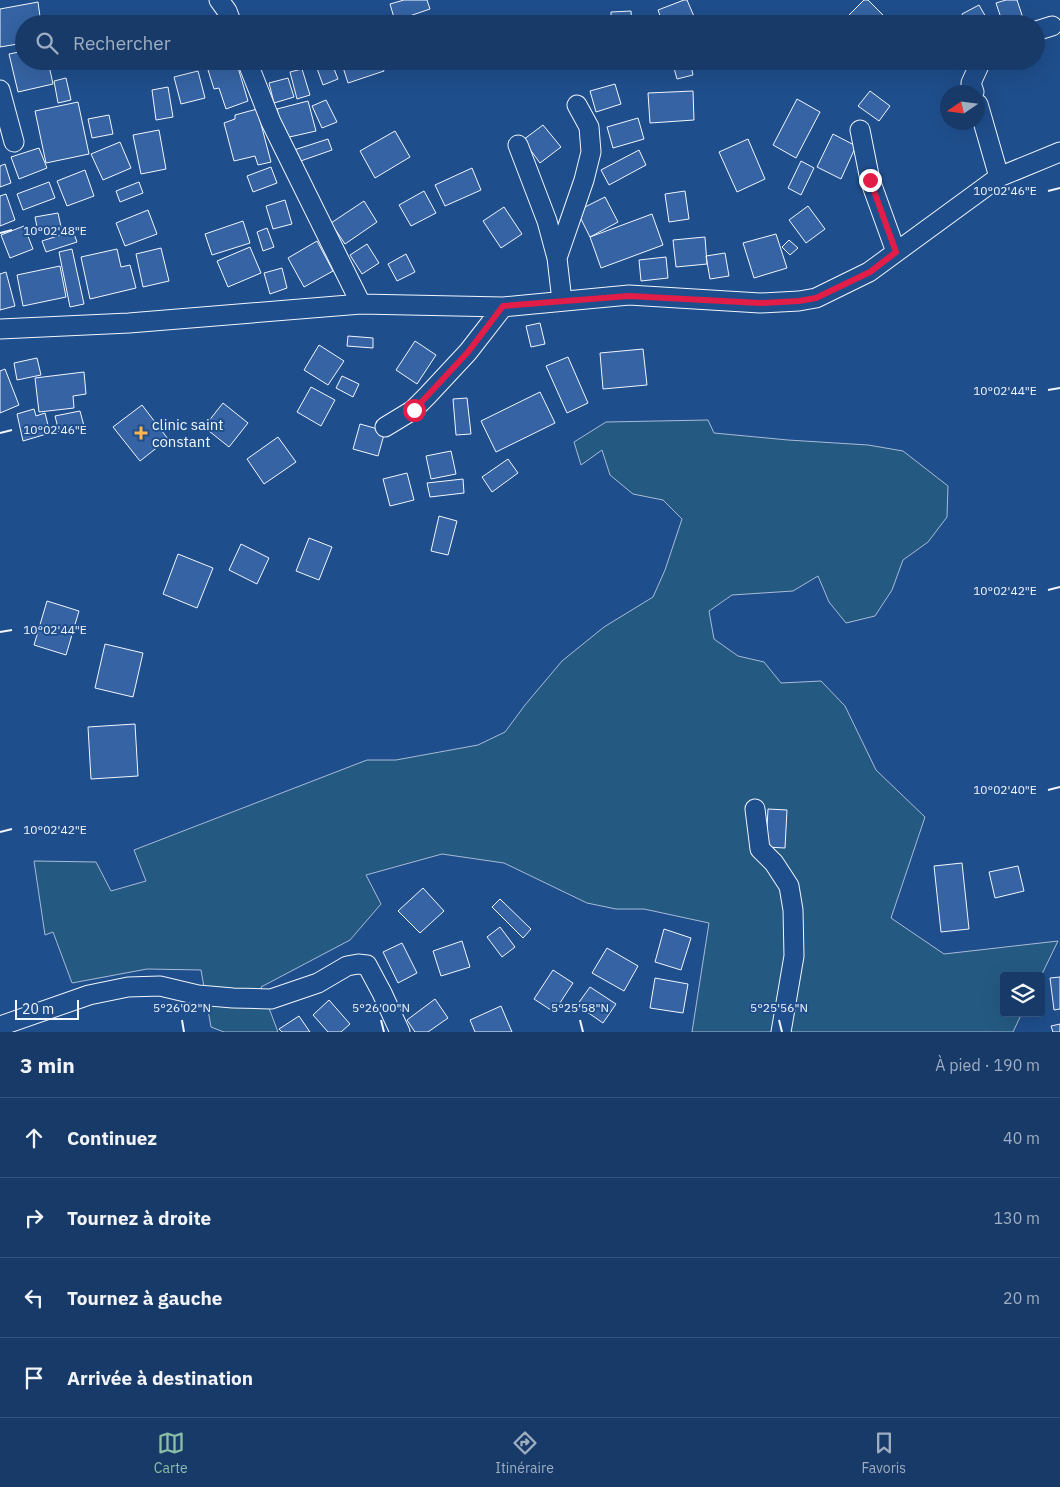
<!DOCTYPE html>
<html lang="fr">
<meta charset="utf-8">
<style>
:root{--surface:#173a69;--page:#20416f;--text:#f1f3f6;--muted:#9eadc0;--line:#36547d;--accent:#8abfa5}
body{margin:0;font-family:"IBM Plex Sans",sans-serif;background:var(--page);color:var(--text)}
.controls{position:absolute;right:15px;bottom:15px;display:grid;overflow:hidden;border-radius:5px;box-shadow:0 5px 20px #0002}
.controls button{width:45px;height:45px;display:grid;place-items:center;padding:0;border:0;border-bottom:1px solid var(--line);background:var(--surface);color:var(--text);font:25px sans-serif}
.compass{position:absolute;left:940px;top:85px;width:45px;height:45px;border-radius:50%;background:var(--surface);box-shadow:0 5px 20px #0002;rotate:257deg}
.scale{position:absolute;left:15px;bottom:12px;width:64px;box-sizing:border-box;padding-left:5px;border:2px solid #f2f6ff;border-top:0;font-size:14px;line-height:18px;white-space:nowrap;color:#f2f6ff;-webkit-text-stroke:4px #1f4e8c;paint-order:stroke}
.stop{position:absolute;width:15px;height:15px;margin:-11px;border:4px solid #e11d48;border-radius:50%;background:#fff}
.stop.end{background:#e11d48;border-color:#fff;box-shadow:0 1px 5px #0008}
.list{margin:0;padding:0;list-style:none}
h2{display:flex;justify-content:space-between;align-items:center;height:65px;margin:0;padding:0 20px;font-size:21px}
h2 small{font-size:16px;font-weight:400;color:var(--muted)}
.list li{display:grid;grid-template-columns:32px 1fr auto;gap:15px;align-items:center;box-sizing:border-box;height:80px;padding:0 20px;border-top:1px solid var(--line)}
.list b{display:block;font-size:19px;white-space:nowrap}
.list em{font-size:16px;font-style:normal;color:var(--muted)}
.icon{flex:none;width:28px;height:28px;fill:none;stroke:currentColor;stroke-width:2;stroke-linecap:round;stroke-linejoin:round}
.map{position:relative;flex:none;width:1060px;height:1032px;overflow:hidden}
.search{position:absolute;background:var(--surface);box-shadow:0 5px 20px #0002;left:15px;right:15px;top:15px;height:55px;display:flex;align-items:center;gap:12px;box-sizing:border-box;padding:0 18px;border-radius:28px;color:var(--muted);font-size:19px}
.sheet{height:385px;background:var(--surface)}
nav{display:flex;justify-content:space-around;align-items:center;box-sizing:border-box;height:70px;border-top:1px solid var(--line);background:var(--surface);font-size:14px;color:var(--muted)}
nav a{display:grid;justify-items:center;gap:2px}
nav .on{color:var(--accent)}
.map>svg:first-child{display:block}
.green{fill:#245a82;stroke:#a8bbd7}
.building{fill:#3563a3;stroke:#f2f6ff}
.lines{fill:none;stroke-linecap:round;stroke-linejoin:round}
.minor-casing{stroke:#f2f6ff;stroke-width:21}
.minor{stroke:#1f4e8c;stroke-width:19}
.route{stroke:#e11d48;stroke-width:6}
.ticks{fill:none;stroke:#f2f6ff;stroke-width:2}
.poi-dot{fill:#ffb74d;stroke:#1f4e8c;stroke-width:2}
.labels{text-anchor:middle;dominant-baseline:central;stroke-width:4;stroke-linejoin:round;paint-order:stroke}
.poi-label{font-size:15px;fill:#f2f6ff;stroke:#1f4e8c;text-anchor:start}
.ticks-label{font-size:12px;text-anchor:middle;fill:#f2f6ff;stroke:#1f4e8c;stroke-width:4;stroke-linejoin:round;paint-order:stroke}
</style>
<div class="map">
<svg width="1060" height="1032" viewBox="0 0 1060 1032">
<rect width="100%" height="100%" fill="#1f4e8c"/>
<!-- green -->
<path class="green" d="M708,420L714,433L788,440L868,445L903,451L948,486L947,517L928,542L903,560L892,590L875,616L846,623L829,602L818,576L793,591L732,595L709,611L714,639L738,656L764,662L781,683L821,681L845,706L876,770L925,817L891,918L944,954L1058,941L1041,976H1004V1013H1022L1013,1032H692L709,923L644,909H616L587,903L504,863L442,854L366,875L381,904L350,940L261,987L278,1032H224L211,1027L201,970L147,969L72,983L53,932L45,935L34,861L96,862L111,891L146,881L134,850L367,760H396L478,745L505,732L525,705L562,661L604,627L653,597L665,570L682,519L663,500L633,494L610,475L602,450L581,465L574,442L606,422Z"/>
<!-- building -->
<path class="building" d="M404,0H427L430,9L395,21L390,4Z
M684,0H687L696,21L690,24H663L658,10Z
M864,0H868L889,21L887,24H848L844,20Z
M1006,0H1017L1025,24H1003L996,3Z
M38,2L41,24H24V43L0,47V9Z
M979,5L987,19L978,24H967L962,14Z
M631,11L632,24H611V12Z
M24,51V61H48L53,84L18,92L9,54Z
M205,61H230L208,68Z
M236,61L248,101L226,109L219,88L214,89L208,70Z
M319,61H331L338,79L323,85L315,63Z
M341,61H380L384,71L348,83Z
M672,61H690L693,75L677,79Z
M707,61H721L713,68Z
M302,69L310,95L297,99L290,72Z
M198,71L205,98L181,104L174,77Z
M66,78L71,100L58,103L54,81Z
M288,78L294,97L274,103L269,83Z
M615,84L621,104L596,112L590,91Z
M168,87L173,117L156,120L152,90Z
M693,91L694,120L650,123L648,93Z
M870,91L890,106L879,121L858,106Z
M797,99L820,112L796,158L773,145Z
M326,100L337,122L322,128L312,106Z
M308,101L316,131L285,138L277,109Z
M78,102L89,154L46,163L35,111Z
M257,109L271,162L258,165L255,156L234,161L224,123L235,119V115Z
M109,115L113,134L92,138L88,119Z
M638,118L644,139L613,148L607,127Z
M543,125L561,147L540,163L523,140Z
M159,130L166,169L141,174L133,135Z
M395,131L410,157L375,178L360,151Z
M833,134L856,146L841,179L817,167Z
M328,139L332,150L295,163L291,151Z
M748,139L765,179L737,192L719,152Z
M120,142L131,168L103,180L91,154Z
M39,148L47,168L19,179L11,157Z
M639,150L646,165L609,185L601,170Z
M801,161L814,168L801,195L788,188Z
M5,164L11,183L0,187V166Z
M271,167L277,183L253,192L247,176Z
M472,168L481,190L445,206L435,185Z
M85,170L94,196L67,206L57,181Z
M49,182L55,198L23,210L17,194Z
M139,182L143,193L120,202L116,191Z
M424,191L436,213L411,226L399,205Z
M685,191L689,219L669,222L665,194Z
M6,194L15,220L0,226V196Z
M605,197L618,222L590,237L577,211Z
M285,200L292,224L273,229L266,206Z
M364,201L377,222L345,244L331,223Z
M808,206L825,229L806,243L789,220Z
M504,207L522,234L501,248L483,221Z
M148,210L157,234L125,246L116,223Z
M58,213L61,227L38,232L35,217Z
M652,214L663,245L601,268L590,237Z
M243,221L250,243L212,255L205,234Z
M24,226L33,249L10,258L1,235Z
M267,228L274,247L263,251L257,232Z
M73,231L77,242L46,252L42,241Z
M776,234L787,268L754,278L743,243Z
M705,237L707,264L676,267L673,240Z
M789,240L798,248L790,255L782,247Z
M317,241L333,271L304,287L288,258Z
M367,244L379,263L362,274L350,255Z
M250,247L261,273L228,287L217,261Z
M161,248L169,281L143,287L136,254Z
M72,249L84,304L70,307L59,252Z
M117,249L121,267L130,265L136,288L90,299L81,257Z
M725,253L729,276L710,279L706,256Z
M406,254L415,272L397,281L388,264Z
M666,257L668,278L641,281L639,260Z
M60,266L66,297L23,306L17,275Z
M282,268L287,288L270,294L264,273Z
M6,272L15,306L0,310V274Z
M540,323L545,344L531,347L526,326Z
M348,336L373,338V348L347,346Z
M415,341L436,355L417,384L396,370Z
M319,345L344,361L328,385L304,370Z
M643,349L647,385L603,389L600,353Z
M568,357L588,403L567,413L546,366Z
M37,358L41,375L17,380L14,363Z
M5,369L19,405L0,413V371Z
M84,372L86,394L73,396L74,408L39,412L35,378Z
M342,376L359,384L353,397L336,388Z
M311,387L335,400L321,426L297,412Z
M540,392L555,423L496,452L481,421Z
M467,398L471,434L456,435L453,399Z
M223,403L248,423L229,447L204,427Z
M142,405L168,439L140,461L113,427Z
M34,409L36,416L45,413L50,433L23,441L17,414Z
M80,411L84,426L59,432L55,416Z
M360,424L385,431L378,456L353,449Z
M278,437L296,462L264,484L247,459Z
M451,451L456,474L431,479L426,456Z
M508,459L518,473L492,492L482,477Z
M407,473L414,500L390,506L383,479Z
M463,479L464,493L430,497L427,483Z
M439,516L457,521L448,555L431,551Z
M309,538L332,547L319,580L296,571Z
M241,544L269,558L257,584L229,570Z
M178,554L213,568L197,608L163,594Z
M47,601L79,611L66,655L34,645Z
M105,644L143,653L133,697L95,688Z
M135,724L138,776L91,779L88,727Z
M768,809L787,810L785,848L766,847Z
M962,863L969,929L941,932L934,866Z
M1018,866L1024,891L995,898L989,872Z
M423,888L444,911L420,933L398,911Z
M500,899L531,929L523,938L492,907Z
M500,927L515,947L502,957L487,937Z
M664,929L691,938L681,970L655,962Z
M462,941L470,967L441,976L433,951Z
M402,943L417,973L398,983L383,952Z
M607,948L638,966L624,991L592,973Z
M553,970L573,983L554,1012L534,999Z
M1060,977V1009L1054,1010L1050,978Z
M655,978L688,984L683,1013L650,1008Z
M590,987L616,1004L603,1023L577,1005Z
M435,999L448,1018L428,1032H415L407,1020Z
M329,1000L350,1024L341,1032H328L313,1015Z
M501,1006L512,1032H475L470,1020Z
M299,1016L310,1032H282L279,1029Z
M1060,1024V1032H1053L1051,1026Z"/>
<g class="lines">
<defs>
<path id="minor" d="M219,0L227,11L232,24
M1036,31L1052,26
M247,61L271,122L361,304
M0,90L14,142
M974,92L971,83L981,61
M978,104L999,177
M860,130L870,180L896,252
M518,145L547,221L557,258L562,301
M557,258L584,180L591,152L589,127L577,105
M0,329L129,323L361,304L503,307L629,295L760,303L799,301L816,298L869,272L999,177L1060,152
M385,427L413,410L427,396L468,352L503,307
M755,809L760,849L774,863L789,886L793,910L794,956L781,1032
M0,1026L89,995L128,987L160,986L198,995L233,998L271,999L318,983L347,966L358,964L367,965L382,993L400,1032"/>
</defs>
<!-- minor casing -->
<use href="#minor" class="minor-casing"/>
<!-- minor -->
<use href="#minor" class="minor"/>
</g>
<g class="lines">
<!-- route -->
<path class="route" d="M414,410L468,352L503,306L629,296L760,303L799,301L816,298L870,272L896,252L870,180"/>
</g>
<!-- ticks -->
<path class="ticks" d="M1048,191L1060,188M0,233L12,230M1048,390L1060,388M0,433L12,430M1048,590L1060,587M0,632L12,630M1048,790L1060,787M0,832L12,829M182,1020L184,1032M381,1020L384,1032M580,1020L583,1032M779,1020L782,1032"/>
<!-- markers -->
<path class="poi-dot" d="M138.5 425.5h5v5h5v5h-5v5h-5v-5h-5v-5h5z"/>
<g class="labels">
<!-- poi labels -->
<g class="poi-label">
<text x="152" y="424">clinic saint<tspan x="152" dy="17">constant</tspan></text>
</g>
</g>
<g class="ticks-label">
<text x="1005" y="195">10°02'46"E</text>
<text x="55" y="235">10°02'48"E</text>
<text x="1005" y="395">10°02'44"E</text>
<text x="55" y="434">10°02'46"E</text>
<text x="1005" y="595">10°02'42"E</text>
<text x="55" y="634">10°02'44"E</text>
<text x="1005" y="794">10°02'40"E</text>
<text x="55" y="834">10°02'42"E</text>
<text x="182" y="1012">5°26'02"N</text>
<text x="381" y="1012">5°26'00"N</text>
<text x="580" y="1012">5°25'58"N</text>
<text x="779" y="1012">5°25'56"N</text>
</g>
</svg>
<div class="controls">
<button><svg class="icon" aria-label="layers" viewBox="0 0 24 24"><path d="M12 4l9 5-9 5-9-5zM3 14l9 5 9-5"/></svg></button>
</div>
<svg class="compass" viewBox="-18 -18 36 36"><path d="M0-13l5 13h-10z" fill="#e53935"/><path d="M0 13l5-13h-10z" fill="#9eadc0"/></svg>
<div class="scale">20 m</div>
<div class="stop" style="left:414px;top:410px"></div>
<div class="stop end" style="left:870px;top:180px"></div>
<div class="search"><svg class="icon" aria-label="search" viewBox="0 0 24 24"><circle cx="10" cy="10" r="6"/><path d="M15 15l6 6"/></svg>Rechercher</div>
</div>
<section class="sheet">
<h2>3 min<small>À pied · 190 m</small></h2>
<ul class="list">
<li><svg class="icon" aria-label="ahead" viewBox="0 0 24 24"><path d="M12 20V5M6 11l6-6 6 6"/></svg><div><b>Continuez</b></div><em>40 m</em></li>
<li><svg class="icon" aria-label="right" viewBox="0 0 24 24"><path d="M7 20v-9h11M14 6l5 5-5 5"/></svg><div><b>Tournez à droite</b></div><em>130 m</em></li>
<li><svg class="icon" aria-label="left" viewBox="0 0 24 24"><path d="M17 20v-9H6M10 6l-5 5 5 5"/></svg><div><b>Tournez à gauche</b></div><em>20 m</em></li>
<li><svg class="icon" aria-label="arrive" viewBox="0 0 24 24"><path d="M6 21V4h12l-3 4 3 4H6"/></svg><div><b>Arrivée à destination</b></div></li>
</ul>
</section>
<nav>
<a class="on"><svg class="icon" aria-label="map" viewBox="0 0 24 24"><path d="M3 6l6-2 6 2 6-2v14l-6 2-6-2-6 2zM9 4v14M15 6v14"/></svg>Carte</a>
<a><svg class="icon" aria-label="directions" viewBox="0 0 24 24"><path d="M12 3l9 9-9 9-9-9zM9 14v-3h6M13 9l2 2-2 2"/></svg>Itinéraire</a>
<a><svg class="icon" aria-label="saved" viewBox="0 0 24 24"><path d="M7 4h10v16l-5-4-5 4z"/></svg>Favoris</a>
</nav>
